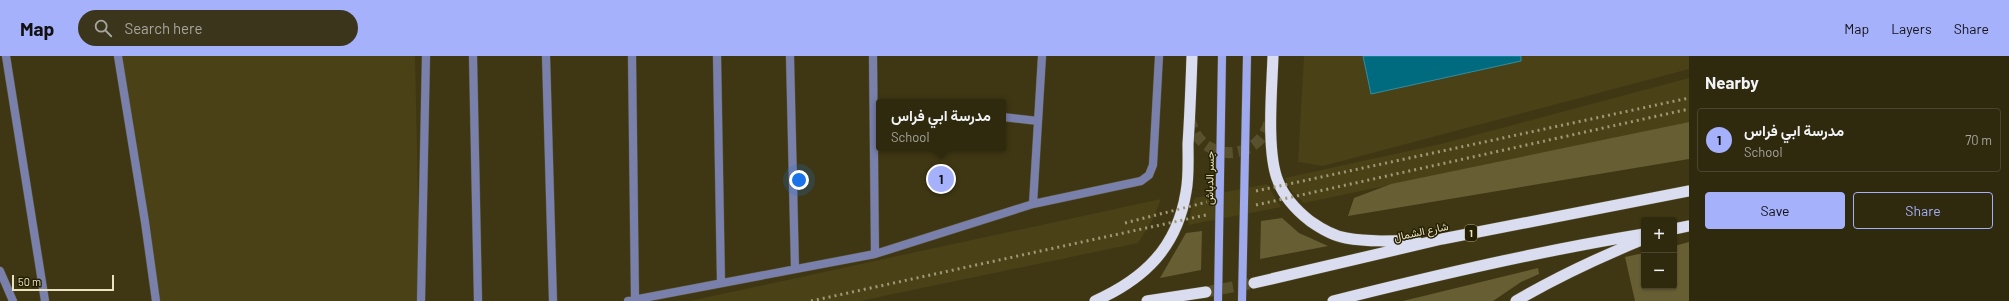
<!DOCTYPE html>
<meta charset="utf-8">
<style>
:root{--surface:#2f290e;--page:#3b351c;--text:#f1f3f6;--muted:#a7a69e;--line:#4a452e;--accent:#a6b1fc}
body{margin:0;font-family:Barlow,Vazirmatn,sans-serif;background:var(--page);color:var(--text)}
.controls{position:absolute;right:12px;bottom:12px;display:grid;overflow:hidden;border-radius:4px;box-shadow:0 1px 3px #0004}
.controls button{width:36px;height:36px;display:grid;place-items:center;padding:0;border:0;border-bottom:1px solid var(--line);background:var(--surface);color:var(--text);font:20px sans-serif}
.scale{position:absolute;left:12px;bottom:10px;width:102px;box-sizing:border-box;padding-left:4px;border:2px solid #eae3c1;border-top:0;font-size:11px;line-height:14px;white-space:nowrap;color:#eae3c1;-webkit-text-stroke:3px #251f03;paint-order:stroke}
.you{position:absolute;left:799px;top:124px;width:14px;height:14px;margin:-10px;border:3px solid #fff;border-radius:50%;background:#1a73e8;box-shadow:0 0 0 6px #1a73e833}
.badge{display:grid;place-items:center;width:26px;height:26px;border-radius:50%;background:var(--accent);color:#111;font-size:13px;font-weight:700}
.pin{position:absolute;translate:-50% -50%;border:2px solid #fff;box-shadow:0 1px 4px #0006}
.popup{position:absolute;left:876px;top:43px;width:130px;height:52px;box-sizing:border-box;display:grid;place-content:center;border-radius:4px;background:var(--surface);filter:drop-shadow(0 1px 3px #0005);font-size:13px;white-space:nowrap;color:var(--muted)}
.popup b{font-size:15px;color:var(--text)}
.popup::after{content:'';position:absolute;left:50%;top:100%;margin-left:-8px;border:8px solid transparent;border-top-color:var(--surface)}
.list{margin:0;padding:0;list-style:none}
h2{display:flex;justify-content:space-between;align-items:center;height:52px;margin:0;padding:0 16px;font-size:17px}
h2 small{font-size:13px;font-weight:400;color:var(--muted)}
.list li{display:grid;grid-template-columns:26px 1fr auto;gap:12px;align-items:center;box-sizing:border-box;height:64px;margin:0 8px 8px;padding:0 8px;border:1px solid var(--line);border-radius:4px}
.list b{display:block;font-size:15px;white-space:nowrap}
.list p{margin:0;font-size:13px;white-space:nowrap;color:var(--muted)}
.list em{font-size:13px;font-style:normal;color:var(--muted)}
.actions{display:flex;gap:8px;padding:12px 16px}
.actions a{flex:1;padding:9px 0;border:1px solid var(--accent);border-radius:4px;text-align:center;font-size:14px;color:var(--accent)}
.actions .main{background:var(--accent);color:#111}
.icon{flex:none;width:22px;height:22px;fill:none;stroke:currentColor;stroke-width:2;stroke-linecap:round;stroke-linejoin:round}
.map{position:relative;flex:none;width:1689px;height:245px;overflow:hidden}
header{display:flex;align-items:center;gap:24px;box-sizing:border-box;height:56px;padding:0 20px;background:var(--accent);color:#111}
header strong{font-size:19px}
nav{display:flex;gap:22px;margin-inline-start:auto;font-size:14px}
.search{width:280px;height:36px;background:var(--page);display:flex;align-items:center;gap:10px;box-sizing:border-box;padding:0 14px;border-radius:22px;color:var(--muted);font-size:15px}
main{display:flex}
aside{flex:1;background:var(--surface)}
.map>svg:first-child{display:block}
.built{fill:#4a4117}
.green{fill:#675e33}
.building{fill:#006b7f;stroke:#308da3}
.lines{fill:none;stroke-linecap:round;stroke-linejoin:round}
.trunk-tunnel{stroke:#59512d;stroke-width:11;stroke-dasharray:11 5.5;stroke-linecap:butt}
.minor-casing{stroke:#5a532f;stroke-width:9}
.tertiary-casing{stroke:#5a532f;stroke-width:9}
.trunk-casing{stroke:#5a532f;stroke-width:12}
.minor{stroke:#7980ac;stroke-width:8}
.tertiary{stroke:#7980ac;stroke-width:8}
.trunk{stroke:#daddef;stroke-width:11}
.rail{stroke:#9f9875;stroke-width:3;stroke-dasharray:2 4;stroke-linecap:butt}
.secondary-bridge-casing{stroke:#5a532f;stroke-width:9;stroke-linecap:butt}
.secondary-bridge{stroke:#9ea9ee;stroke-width:8}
.labels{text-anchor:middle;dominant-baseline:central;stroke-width:3;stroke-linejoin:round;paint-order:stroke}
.shield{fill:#251f03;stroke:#afa888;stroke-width:1}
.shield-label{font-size:10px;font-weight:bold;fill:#eae3c1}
.street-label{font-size:11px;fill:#eae3c1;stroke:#251f03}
</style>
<header>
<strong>Map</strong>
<div class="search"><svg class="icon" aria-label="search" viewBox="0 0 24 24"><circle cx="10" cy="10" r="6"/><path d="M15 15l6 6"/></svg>Search here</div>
<nav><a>Map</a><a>Layers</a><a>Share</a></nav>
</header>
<main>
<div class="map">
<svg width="1689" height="245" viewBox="0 0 1689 245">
<rect width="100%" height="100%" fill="#3f3713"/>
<!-- built -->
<path class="built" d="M117,0H415L420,245H154Z
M1304,0H1689V13L1323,110L1298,106Z
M1689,22V66L1304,147L1290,133L1285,122L1445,87Z
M1267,128L1281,151L1188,169L1194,142Z
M1161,143L1152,165L1138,187L860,245H690Z"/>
<!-- green -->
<path class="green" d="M1689,66V103L1348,160L1354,142L1391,128Z
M1282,162L1299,177L1328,190L1260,203L1261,165Z
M1202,175L1201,214L1160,222L1186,177Z
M1689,186V245H1635L1625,201L1644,197V230H1674V190Z
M1538,212L1539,218L1521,226L1493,245H1403Z"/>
<!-- building -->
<path class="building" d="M1363,0H1521V5L1371,38Z"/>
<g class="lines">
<!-- trunk-tunnel -->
<path class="trunk-tunnel" d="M1190,62C1198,108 1260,108 1270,63
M1206,236L1254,227"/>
<defs>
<path id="minor" d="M6,0L45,245
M473,0L478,245
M546,0L553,245
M632,0L635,244
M717,0L721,227
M790,0L795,213
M873,0L875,198
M1003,61L1038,65
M1033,148L1042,0
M0,215L13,245
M421,245L426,0
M628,245L875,198L1033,148L1141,125L1149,119L1153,109L1159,0"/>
<path id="tertiary" d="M118,0L145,166L156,245"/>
<path id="trunk" d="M1273,0C1272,32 1266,96 1278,125C1284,141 1296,154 1310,165C1320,172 1333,180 1346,182C1368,186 1393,185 1416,184
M1674,173L1689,170
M1254,227L1442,183L1689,135
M1095,245C1144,223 1177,192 1186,136C1189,121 1188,104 1188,88C1190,59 1191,29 1192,0
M1147,245L1206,236
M1333,245C1437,219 1539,195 1644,178
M1516,245C1557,221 1600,201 1644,183"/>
</defs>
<!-- minor casing -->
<use href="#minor" class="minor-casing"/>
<!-- tertiary casing -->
<use href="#tertiary" class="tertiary-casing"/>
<!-- trunk casing -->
<use href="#trunk" class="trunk-casing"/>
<!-- minor -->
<use href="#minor" class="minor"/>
<!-- tertiary -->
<use href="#tertiary" class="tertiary"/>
<!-- trunk -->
<use href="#trunk" class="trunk"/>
<!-- rail -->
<path class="rail" d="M1256,135L1689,42
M1256,149L1689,53
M1125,167L1207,146
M811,245L1206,159"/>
<defs>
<path id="secondary-bridge" d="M1218,245L1222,0
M1242,245L1247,0"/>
</defs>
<!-- secondary-bridge casing -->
<use href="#secondary-bridge" class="secondary-bridge-casing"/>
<!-- secondary-bridge -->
<use href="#secondary-bridge" class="secondary-bridge"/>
</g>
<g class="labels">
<!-- shield labels -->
<rect class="shield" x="1465" y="169" width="12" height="16" rx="3"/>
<g class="shield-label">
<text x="1471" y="177">1</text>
</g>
<!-- street labels -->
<g class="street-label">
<text transform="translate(1209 122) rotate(-89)">جسر الدباش</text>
<text transform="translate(1421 175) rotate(-12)">شارع الشمال</text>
</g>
</g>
</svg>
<div class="controls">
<button>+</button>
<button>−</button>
</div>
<div class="scale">50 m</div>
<div class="you"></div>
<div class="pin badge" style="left:941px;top:123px">1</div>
<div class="popup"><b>مدرسة ابي فراس</b>School</div>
</div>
<aside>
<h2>Nearby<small></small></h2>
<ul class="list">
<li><span class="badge">1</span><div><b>مدرسة ابي فراس</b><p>School</p></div><em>70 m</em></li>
</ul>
<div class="actions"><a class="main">Save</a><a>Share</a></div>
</aside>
</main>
